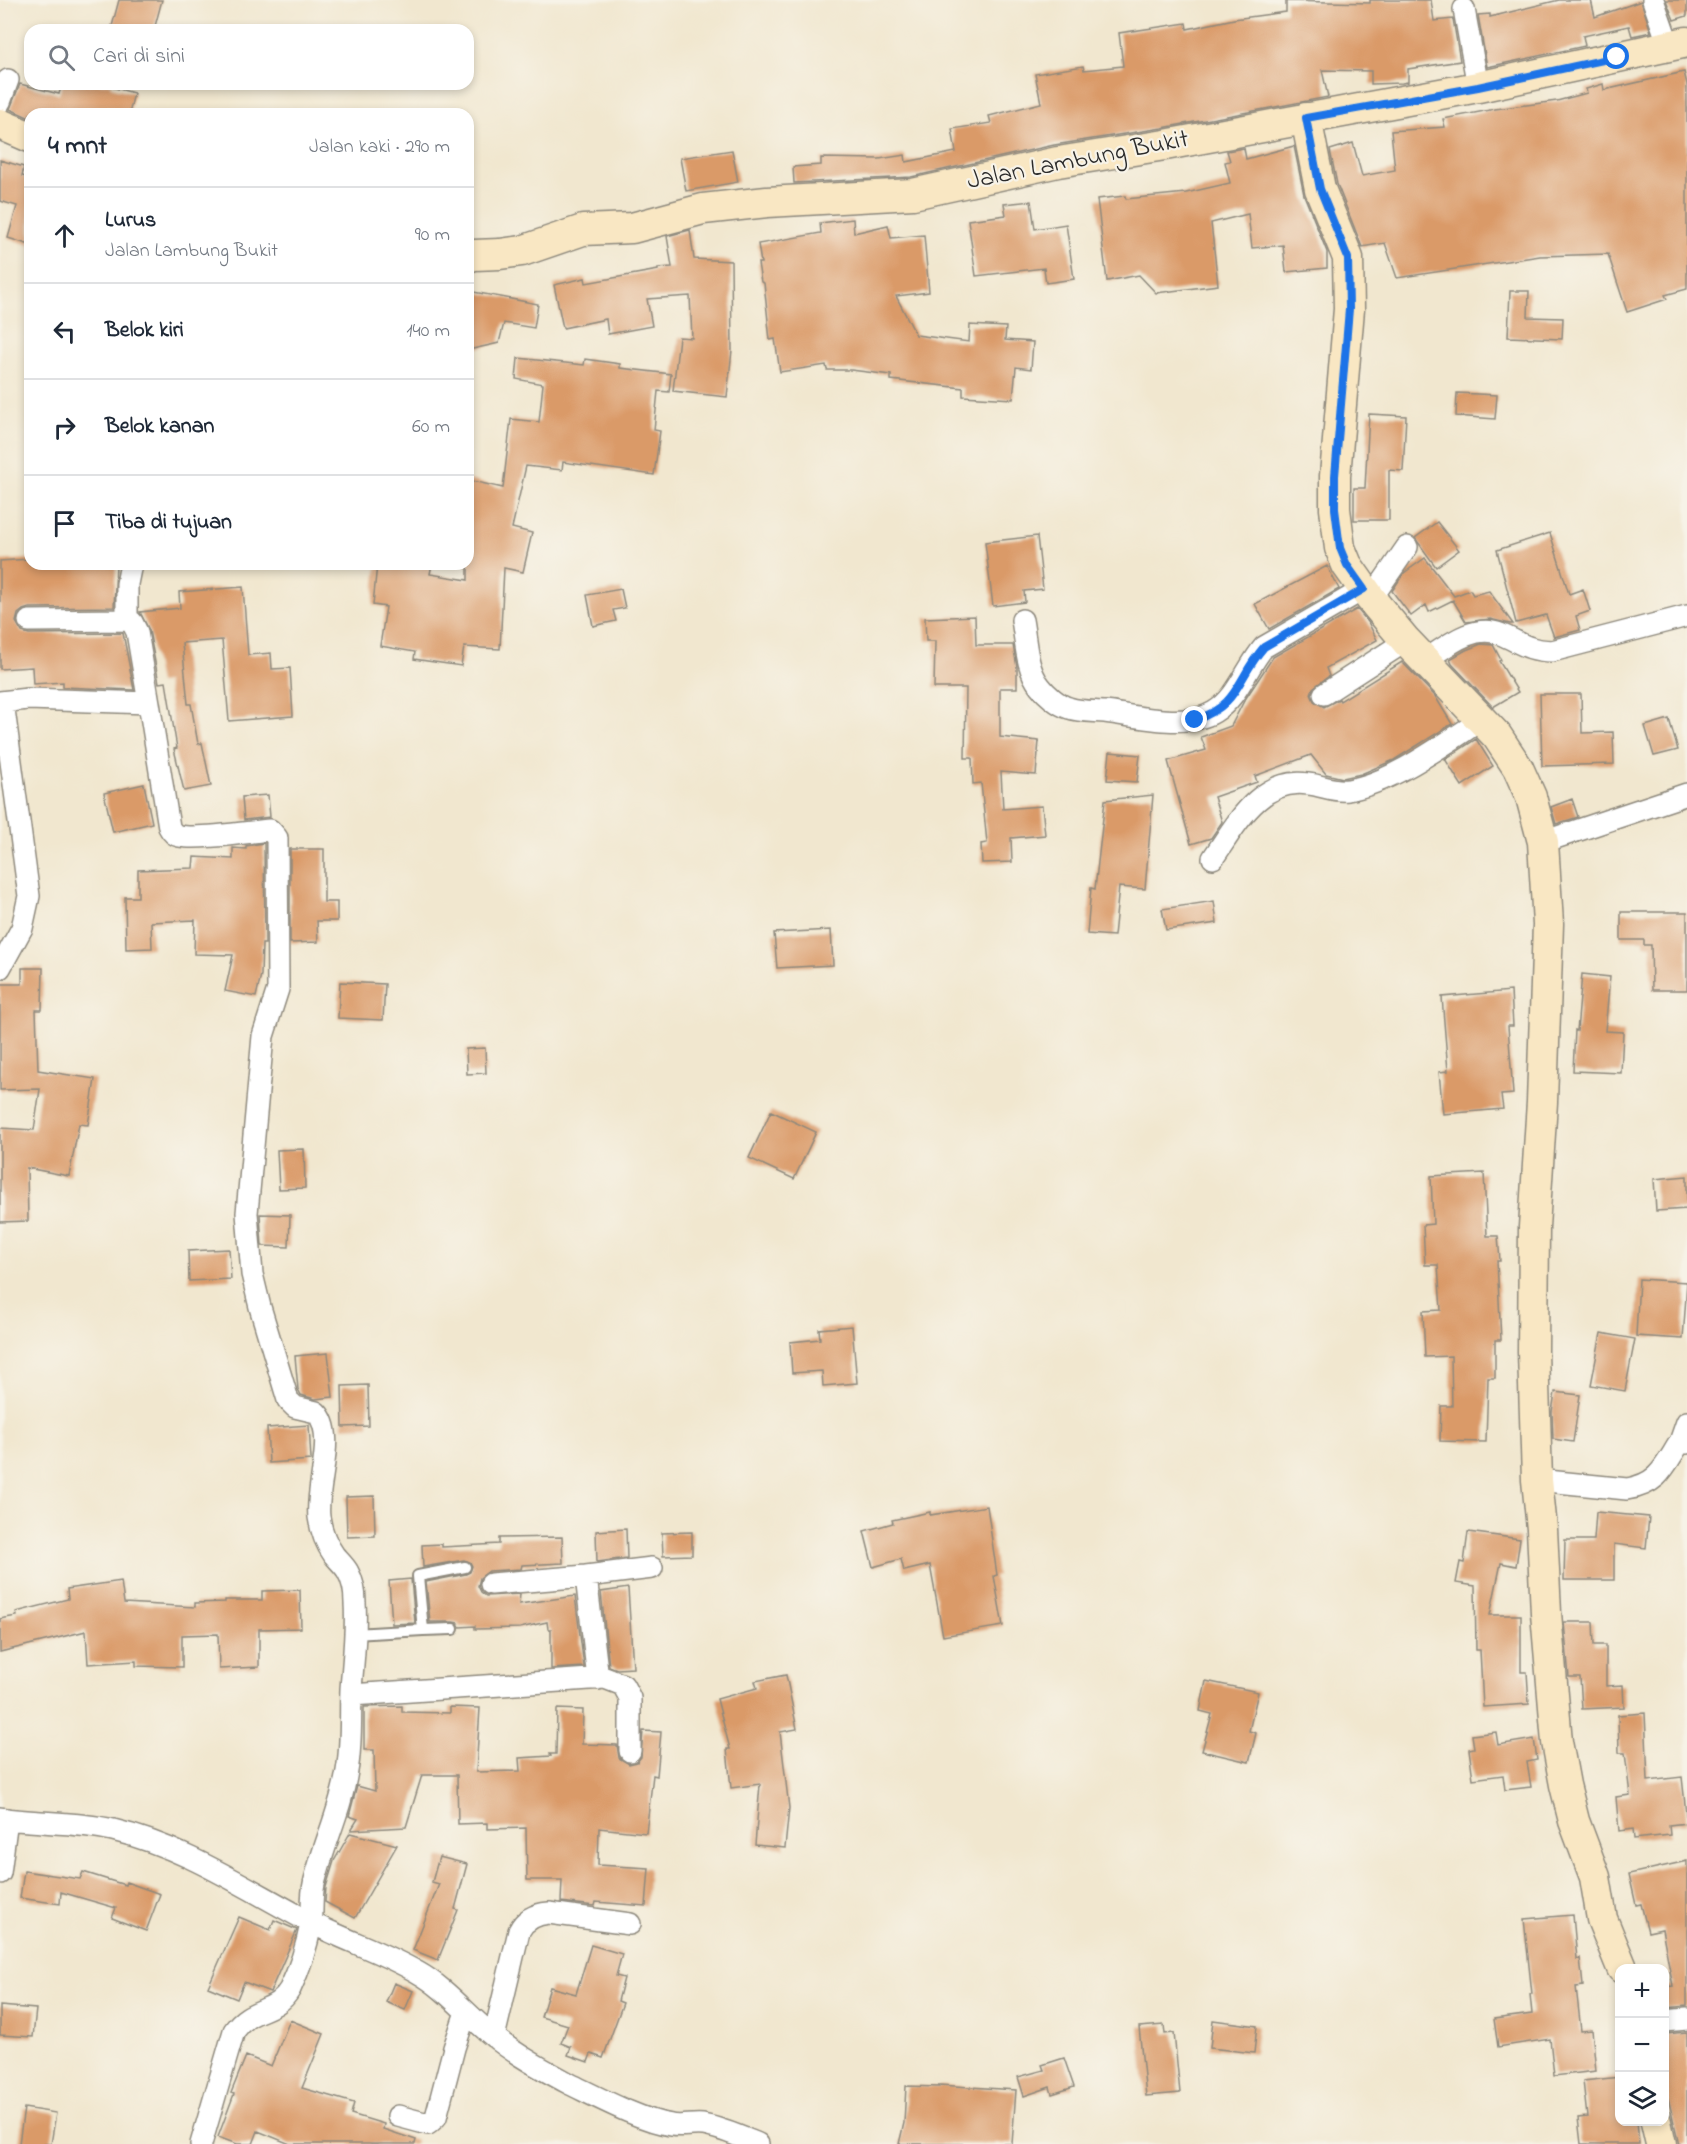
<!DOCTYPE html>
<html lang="id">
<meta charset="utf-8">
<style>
:root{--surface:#fff;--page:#f6f6f7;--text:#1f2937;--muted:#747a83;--line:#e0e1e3}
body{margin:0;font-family:"Indie Flower",sans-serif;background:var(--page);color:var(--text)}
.controls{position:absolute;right:18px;bottom:18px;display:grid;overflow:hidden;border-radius:12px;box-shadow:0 3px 9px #0003}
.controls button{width:54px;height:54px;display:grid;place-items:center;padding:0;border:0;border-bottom:2px solid var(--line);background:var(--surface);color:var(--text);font:30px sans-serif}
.stop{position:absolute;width:18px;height:18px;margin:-14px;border:4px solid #1a73e8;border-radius:50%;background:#fff}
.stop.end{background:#1a73e8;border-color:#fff;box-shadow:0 2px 6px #0008}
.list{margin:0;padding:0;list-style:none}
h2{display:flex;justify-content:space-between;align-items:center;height:78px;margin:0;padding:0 24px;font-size:26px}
h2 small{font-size:20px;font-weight:400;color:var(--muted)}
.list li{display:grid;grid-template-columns:39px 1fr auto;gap:18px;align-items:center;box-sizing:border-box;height:96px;padding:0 24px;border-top:2px solid var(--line)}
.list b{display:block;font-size:22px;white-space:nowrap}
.list p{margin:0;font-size:20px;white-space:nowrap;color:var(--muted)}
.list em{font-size:20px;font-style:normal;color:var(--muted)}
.icon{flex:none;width:33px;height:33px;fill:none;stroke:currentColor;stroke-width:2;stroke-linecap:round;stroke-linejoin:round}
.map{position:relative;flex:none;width:1687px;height:2144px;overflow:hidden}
.search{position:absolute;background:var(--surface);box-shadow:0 3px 9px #0003;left:24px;top:24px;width:450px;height:66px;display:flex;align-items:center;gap:15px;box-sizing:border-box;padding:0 21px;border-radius:18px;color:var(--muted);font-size:22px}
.panel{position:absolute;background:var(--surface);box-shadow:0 3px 9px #0003;left:24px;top:108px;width:450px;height:462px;border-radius:18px}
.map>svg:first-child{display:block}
.building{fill:#da9a68}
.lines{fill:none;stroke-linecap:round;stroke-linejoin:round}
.lane-casing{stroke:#8e897d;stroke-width:14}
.street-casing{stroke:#8e897d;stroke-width:24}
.secondary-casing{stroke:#8e897d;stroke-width:33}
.lane{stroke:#fff;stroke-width:10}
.street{stroke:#fff;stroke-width:21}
.secondary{stroke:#f9e7c3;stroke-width:30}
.route{stroke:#1a73e8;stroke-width:8}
.labels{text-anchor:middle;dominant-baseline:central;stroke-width:4.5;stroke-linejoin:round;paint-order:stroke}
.street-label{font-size:26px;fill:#2b2b2b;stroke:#f7f3e8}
</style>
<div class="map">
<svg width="1687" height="2144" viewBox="0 0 1687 2144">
<rect width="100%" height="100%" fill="#f7f3e8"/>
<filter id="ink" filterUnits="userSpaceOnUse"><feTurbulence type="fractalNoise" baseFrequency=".0167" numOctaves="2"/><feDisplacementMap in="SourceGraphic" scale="12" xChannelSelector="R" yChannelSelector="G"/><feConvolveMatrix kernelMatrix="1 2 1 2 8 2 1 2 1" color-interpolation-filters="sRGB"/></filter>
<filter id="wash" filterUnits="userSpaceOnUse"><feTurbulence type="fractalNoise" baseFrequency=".008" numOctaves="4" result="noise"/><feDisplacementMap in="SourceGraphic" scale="24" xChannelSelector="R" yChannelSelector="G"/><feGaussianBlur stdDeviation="1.35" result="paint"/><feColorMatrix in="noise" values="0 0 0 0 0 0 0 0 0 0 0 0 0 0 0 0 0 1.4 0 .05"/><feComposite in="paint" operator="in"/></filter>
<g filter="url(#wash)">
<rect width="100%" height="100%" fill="#f1e7cf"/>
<g id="blocks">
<!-- building -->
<path class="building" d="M119,0H162L154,30H111Z
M1370,0H1431L1434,21L1453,19L1460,61L1408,69V82L1402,83L1371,84V71L1322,70L1328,97L1162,128L1054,145L911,177L794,183L793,167L821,165V158L879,159L905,155L906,162L956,152L952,129L991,123L989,116L1041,103L1035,74L1083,66L1084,70L1123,66L1119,33L1186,23L1187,29L1234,19L1286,12V1L1370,3Z
M1559,0H1591L1595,17L1641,1L1651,32L1632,36L1629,26L1583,36L1585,46L1487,67L1478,15L1490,14V17Z
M1666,0H1687V16L1674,20Z
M1684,72L1687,84V289L1665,295L1667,299L1627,312L1608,254L1540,256L1397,278L1385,243L1362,247L1337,184L1330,150L1353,143L1362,176L1395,170L1391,131L1445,127L1443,119L1495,109L1557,101L1587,93L1586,89L1603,84L1604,90Z
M20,84L59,94L62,84H112L111,87L134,93L129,114H30V118L10,109Z
M1294,146L1304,195L1327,252V268L1286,272L1283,245L1252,248L1248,214L1211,223L1218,285L1156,293L1139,275L1107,281L1097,199L1125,196L1126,199L1186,193L1230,183L1225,162L1230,161L1227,151L1244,148L1246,159Z
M732,150L738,182L686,191L680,158Z
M0,160L24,167L22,176L30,178V245L8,238L17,206L0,201Z
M1031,201L1035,229L1066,224L1074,279L1046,283L1044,268L976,276L968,220L1006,215L1004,204Z
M853,219L854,233L888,225L891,238L924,235L929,292L896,296L916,335L969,342L970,325L1006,327L1005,340L1033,342L1031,369L1016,367L1013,399L963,396V388L891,380V375L851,370H827L826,365L780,372L775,339L770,340L764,283L761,282L758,263H761L758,244L821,233L820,223Z
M690,230L694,259L731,261L732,350L727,397L673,391L679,337L692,338L690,296L647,299L652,326L608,334L606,319L563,328L554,285L585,278L586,283L658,270V268L672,267L667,236Z
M468,291L538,304L534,328L504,323L499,343L468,350Z
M1510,291H1529L1528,317L1563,318L1562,339L1508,337Z
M518,358L584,365L585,359L620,364V368L671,374L669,392L658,391L654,430L660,431L654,475L563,462L562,470L526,466L512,528L532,533L523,572L504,568L500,649L464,647L461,666L414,659L415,652L380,646L386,607L373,605L377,564H432L430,574L468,580V480L503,488L511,419L539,422L543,384L516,379Z
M1457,393L1497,395L1495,419L1456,416Z
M1369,414L1406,416L1403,471L1389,470V520H1354V488H1365Z
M1437,522L1459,550L1436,567L1415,538Z
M1550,533L1569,594L1583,589L1590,611L1576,616L1580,630L1554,637L1546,615L1516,623L1497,550Z
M1037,536L1043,589L1024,591L1025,602L993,606L985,542Z
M1425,558L1454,596L1470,590L1473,595L1489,591L1513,624H1510L1490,619L1466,622L1453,600L1429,612L1426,605L1411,616L1392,591L1404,573Z
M30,559V564H116L114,607L29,608L23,610L18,614L16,622L22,632L29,634L123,633L134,690L63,687V682L33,684L32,667L0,669V561Z
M1327,566L1339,589L1269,629L1255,604Z
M243,587L248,655L271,653L272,669L290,668L293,716L229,721L222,640L182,643L188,704H191L198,744L202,743L211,786L184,791L174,749L177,748L166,682L159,683L149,630L140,612L180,608L179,592Z
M621,589L625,608L613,610L616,621L593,626L587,595Z
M1357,609L1368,622L1377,640L1326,668L1329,676L1313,688L1311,694L1314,701L1324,707L1339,699L1340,701L1402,662L1435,696L1452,724L1394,760L1361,774L1343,778L1326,774L1311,755L1255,776L1257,782L1214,797L1222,822L1211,838L1191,844L1168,761L1206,750L1201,737L1231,726L1244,701L1273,657Z
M975,616L976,645H1013L1017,667V688H1000V737L1039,741L1036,775L1001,772L1003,809L1042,806L1045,835L1011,838L1012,862L982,863L981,844L987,843L981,783L973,784L972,758H965L966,688H934L935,641H926L925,618Z
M1481,644L1493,645L1501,660L1499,661L1518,692L1493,707L1452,664L1450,659L1466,650Z
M1540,694H1581L1582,733L1613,732L1614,764L1542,766Z
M1669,719L1678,750L1654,756L1645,726Z
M1476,739L1493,766L1462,786L1445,759Z
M1110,752L1140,755L1137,782L1107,780Z
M144,784L152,823L113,832L104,793Z
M268,795L270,817L244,820L242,797Z
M1153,795L1145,889L1119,887L1114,936L1087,934L1091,888L1095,889L1105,800Z
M1572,799L1578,817L1556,824L1551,807Z
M264,843L265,944H262L261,975L256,997L225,991L233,955L194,954L195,920L151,922L152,948L126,949L125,897H138V870L193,868L194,857L233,859V848L246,849V846Z
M290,849H324V902H337V921H317L318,942L290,943Z
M1214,901L1217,923L1166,930L1162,909Z
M1621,912H1687V990H1652L1651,945H1644V940H1621Z
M831,930L833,965L777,968L774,933Z
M22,968H43L42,1010H36L38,1070L95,1079L88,1125L79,1124L69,1176L27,1168L28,1221L0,1222V1128L34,1130L40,1089L0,1090V984H22Z
M1582,974L1610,977L1605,1031L1623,1032L1621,1073L1573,1071L1575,1030L1577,1031Z
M340,982L385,984L383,1020L338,1018Z
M1511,991L1513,1026H1508L1513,1094L1501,1095L1503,1109L1443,1114L1439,1072L1448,1071L1442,997Z
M485,1048L486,1073L467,1074L466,1049Z
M771,1111L816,1132L794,1179L749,1158Z
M304,1149L305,1188L279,1189L277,1150Z
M1484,1173L1487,1236H1498L1500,1261H1497L1501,1340H1495V1378H1488L1486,1442L1440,1441L1441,1406H1452L1451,1356L1425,1357L1423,1311L1441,1310L1438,1265H1425L1423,1225L1433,1224L1431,1176Z
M1687,1176V1209L1656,1211L1654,1179Z
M260,1214L290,1215L289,1247L262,1246Z
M229,1249L231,1279L189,1281L188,1251Z
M1639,1279L1687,1282L1683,1339L1636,1336Z
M852,1326L857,1383L823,1386L822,1371L792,1373L790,1342L820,1339L819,1329Z
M1601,1333L1635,1339L1625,1391L1591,1385Z
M328,1353L333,1397L315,1399L301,1395L298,1389L295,1356Z
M368,1385L369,1426L343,1427L342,1386Z
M1555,1392L1580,1395L1573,1442L1553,1439L1552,1412Z
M309,1425L311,1460L269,1463L267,1428Z
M374,1496L375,1536L347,1537L346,1497Z
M987,1506L997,1575L994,1576L1003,1626L943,1636L930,1565L904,1571L901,1559L873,1567L864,1531L893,1523L892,1520L930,1512V1515Z
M1596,1512L1649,1517L1646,1548L1614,1544V1580H1564L1565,1540H1594Z
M626,1529L627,1558L597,1562L596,1531Z
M692,1532V1555L663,1556L662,1533Z
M1468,1532L1520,1539L1516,1566L1501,1563L1490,1615H1521V1672H1527L1529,1704L1483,1707L1480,1650H1476L1475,1586L1456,1583L1460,1562L1464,1563Z
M562,1537L563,1563L522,1565L521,1569L489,1571L480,1578L478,1586L481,1592L486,1596L520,1594L519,1604L575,1596L584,1667L551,1669V1629H548L547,1622L520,1628L475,1629V1626L460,1627L458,1623L453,1622H430L426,1582L466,1574L470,1572L472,1566L470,1562L464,1560L423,1567L422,1545L442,1544V1547L499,1544V1538Z
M411,1579L415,1623L392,1624L389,1581Z
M121,1581L124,1603L195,1607V1603L225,1602V1600H262V1591L300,1590L301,1628L259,1629V1667L219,1669L218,1634L182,1635V1667L136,1666V1661L88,1664L86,1631L0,1652V1619L17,1616L16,1612L68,1599L67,1589Z
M628,1588L633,1668L617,1669L609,1666L601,1592Z
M1564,1622H1593L1594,1645H1606V1686L1623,1685L1624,1707L1582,1709L1580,1677H1569Z
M786,1675L797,1729L780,1732L789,1808L785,1848L755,1845L760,1784L731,1788L727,1749H730L717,1699L757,1688L755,1681Z
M1206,1681L1258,1692L1249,1731L1256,1733L1249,1762L1202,1751L1212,1714L1200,1711Z
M402,1706V1712L450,1713V1707L480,1708L476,1772L520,1771L519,1758L551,1756L550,1754H556L557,1709L583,1710L582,1744L617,1745L619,1758L629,1764L637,1762L641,1757L643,1731L661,1732L657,1776L653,1775L646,1833L599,1828L598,1865L649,1868L646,1906L596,1902L595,1906L561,1902L562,1880H527L526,1828L487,1829V1823L458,1824L457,1775H422L406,1827L351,1830L358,1819L349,1816L357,1786L375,1791L374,1750H364V1707Z
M1645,1713L1648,1781L1682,1777L1687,1823L1669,1825L1670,1835L1634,1839L1633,1829L1619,1831L1616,1797L1630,1795L1625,1753H1619L1618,1715Z
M1496,1732L1498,1745L1534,1739L1537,1760L1527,1762L1531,1787L1505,1790L1503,1775L1473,1779L1469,1749L1474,1748L1472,1735Z
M350,1833L397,1845L355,1918L325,1902L326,1887L334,1861Z
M439,1857L467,1864L455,1909L458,1910L438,1960L413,1950L439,1884L432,1882Z
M1687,1861V2006L1665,2008V1987L1673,1986L1662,1929L1648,1932L1641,1904L1636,1905L1629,1874Z
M24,1871L80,1879L83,1872L125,1885L126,1882L160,1894L146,1931L112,1918L116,1908L61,1892L60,1904L20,1898Z
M1573,1915L1577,1959L1580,1958L1583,1986L1576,1987L1581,2031L1592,2030L1596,2071L1554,2076L1550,2039L1498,2047L1494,2019L1532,2014L1530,1994H1532L1524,1919Z
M239,1917L270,1930L274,1920L297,1930L270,1992L244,1982L237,1999L208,1987Z
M591,1945L622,1954L616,1976L624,1978L618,2001L623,2003L603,2058L591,2054L588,2062L568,2055L571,2047L561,2043L568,2025L541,2017L550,1987L576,1994Z
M394,1983L413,1991L405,2010L386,2002Z
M0,2006L36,2009L33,2037L0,2035Z
M290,2020L324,2034L302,2088L354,2103L351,2114L384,2124L383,2129L416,2140L415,2144H290L258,2131L253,2144H237L218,2137L234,2094L231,2093L246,2056L271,2066Z
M1213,2020L1257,2026L1254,2053L1210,2048Z
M1164,2025L1165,2034L1174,2033L1180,2093L1146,2096L1139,2027Z
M1687,2032V2144H1679L1665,2085V2079L1666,2078L1665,2034Z
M1064,2058L1074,2087L1052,2094L1050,2087L1024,2096L1018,2077L1044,2070L1042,2065Z
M1620,2077V2121H1637L1639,2144H1581L1578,2118L1587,2117L1583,2081Z
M939,2085L1016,2090L1012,2144H899L904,2123L906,2086L939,2087Z
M24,2108L56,2113L51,2144H19Z"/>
</g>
</g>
<g filter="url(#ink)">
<use href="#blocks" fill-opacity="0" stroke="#8e897d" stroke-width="1.5"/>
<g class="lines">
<defs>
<path id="lane" d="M453,1629L423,1630L418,1576L465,1567
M354,1634L423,1630"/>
<path id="street" d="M1653,0L1669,46
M1464,9L1478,87
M0,102L8,80
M1371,599L1407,547
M127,620V584L131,564
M1022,620C1026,641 1026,669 1040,686C1046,694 1058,705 1069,708C1080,712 1094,711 1105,712C1136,716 1186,729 1214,712C1238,698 1246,668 1264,647L1364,589
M29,621L127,620L132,622L137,632L149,703
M1424,661C1446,647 1473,623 1500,634C1522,643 1526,650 1552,651L1687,616
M1324,694L1406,641
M0,702L28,699L149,703L169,827C171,831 174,835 179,836C199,840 248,832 270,830L277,838L278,989L263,1036L247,1213L252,1274L260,1307L288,1400L295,1407L316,1412C338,1433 315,1487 319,1517C321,1530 326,1544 334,1555C338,1560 345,1566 348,1572C353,1581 355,1593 355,1603C357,1631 353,1661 351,1689C350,1716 352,1743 347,1771C341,1810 323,1845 314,1884C311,1897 313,1911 311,1924C307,1945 299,1970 290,1989C276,2014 251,2006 234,2031L201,2144
M1543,842L1687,794
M1213,858C1236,825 1260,777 1308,784C1322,785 1333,792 1348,790C1392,783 1444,744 1481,720
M0,968L22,928L29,896L3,702
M1680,1442L1687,1422
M1537,1480L1627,1489C1659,1484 1664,1467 1680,1442L1687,1443
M491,1584L586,1576
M598,1679L586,1576L652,1568
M351,1695L605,1678L623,1685L630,1698V1751
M0,1818C38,1824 75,1821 113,1830C185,1847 245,1888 310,1922C344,1940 383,1952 417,1972C446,1988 467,2015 493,2036C516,2055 544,2070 570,2084C597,2097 642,2121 671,2125C681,2127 692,2124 703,2125C721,2128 741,2137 758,2144
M0,1873L7,1819
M1664,2021L1687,2019
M494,2037L519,1931C525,1919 536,1914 549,1913L630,1924
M398,2116L428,2124L436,2117L454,2048L466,2012"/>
<path id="secondary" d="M1306,118L1320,189L1348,258L1349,309L1335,476V509L1340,548L1347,565L1371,599L1406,641L1497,736L1518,768L1531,797L1543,842L1548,924L1542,1102L1534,1227L1533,1352L1537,1480L1542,1529L1546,1613L1557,1742L1565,1785L1574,1821L1595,1877L1602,1919L1622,1968
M0,124L30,137
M468,257L474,255L500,254L522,251L583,230L632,228L703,209L767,202L913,194L1058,162L1165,145L1478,87L1687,42
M1656,2122L1661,2144"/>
</defs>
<!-- lane casing -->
<use href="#lane" class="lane-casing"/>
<!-- street casing -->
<use href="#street" class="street-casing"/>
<!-- secondary casing -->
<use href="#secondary" class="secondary-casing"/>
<!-- lane -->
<use href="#lane" class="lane"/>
<!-- street -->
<use href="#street" class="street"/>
<!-- secondary -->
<use href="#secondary" class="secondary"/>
</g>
</g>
<g class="lines" filter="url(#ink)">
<!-- route -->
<path class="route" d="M1195,720C1240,705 1236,679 1264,647L1364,589L1347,565L1340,548L1335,509V476L1349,309L1348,258L1320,189L1306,118L1478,87L1617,57"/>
</g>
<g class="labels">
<!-- street labels -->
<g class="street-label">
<text transform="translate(1078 161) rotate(-11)">Jalan Lambung Bukit</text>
</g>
</g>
</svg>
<div class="controls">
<button>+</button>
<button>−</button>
<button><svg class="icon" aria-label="layers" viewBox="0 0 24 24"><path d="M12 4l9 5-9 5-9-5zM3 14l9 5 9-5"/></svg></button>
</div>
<div class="stop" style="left:1617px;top:57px"></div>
<div class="stop end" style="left:1195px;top:720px"></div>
<div class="search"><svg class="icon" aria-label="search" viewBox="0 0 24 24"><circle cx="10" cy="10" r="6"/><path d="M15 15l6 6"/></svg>Cari di sini</div>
<section class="panel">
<h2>4 mnt<small>Jalan kaki · 290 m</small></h2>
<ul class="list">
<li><svg class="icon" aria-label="ahead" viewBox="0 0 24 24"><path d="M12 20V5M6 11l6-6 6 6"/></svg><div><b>Lurus</b><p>Jalan Lambung Bukit</p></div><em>90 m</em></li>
<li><svg class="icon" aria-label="left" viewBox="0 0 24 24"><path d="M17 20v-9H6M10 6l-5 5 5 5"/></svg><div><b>Belok kiri</b></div><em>140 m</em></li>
<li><svg class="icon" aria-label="right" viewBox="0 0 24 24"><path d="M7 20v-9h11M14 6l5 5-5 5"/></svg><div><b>Belok kanan</b></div><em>60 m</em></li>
<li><svg class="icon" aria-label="arrive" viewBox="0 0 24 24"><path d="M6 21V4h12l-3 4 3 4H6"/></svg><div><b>Tiba di tujuan</b></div></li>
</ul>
</section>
</div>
